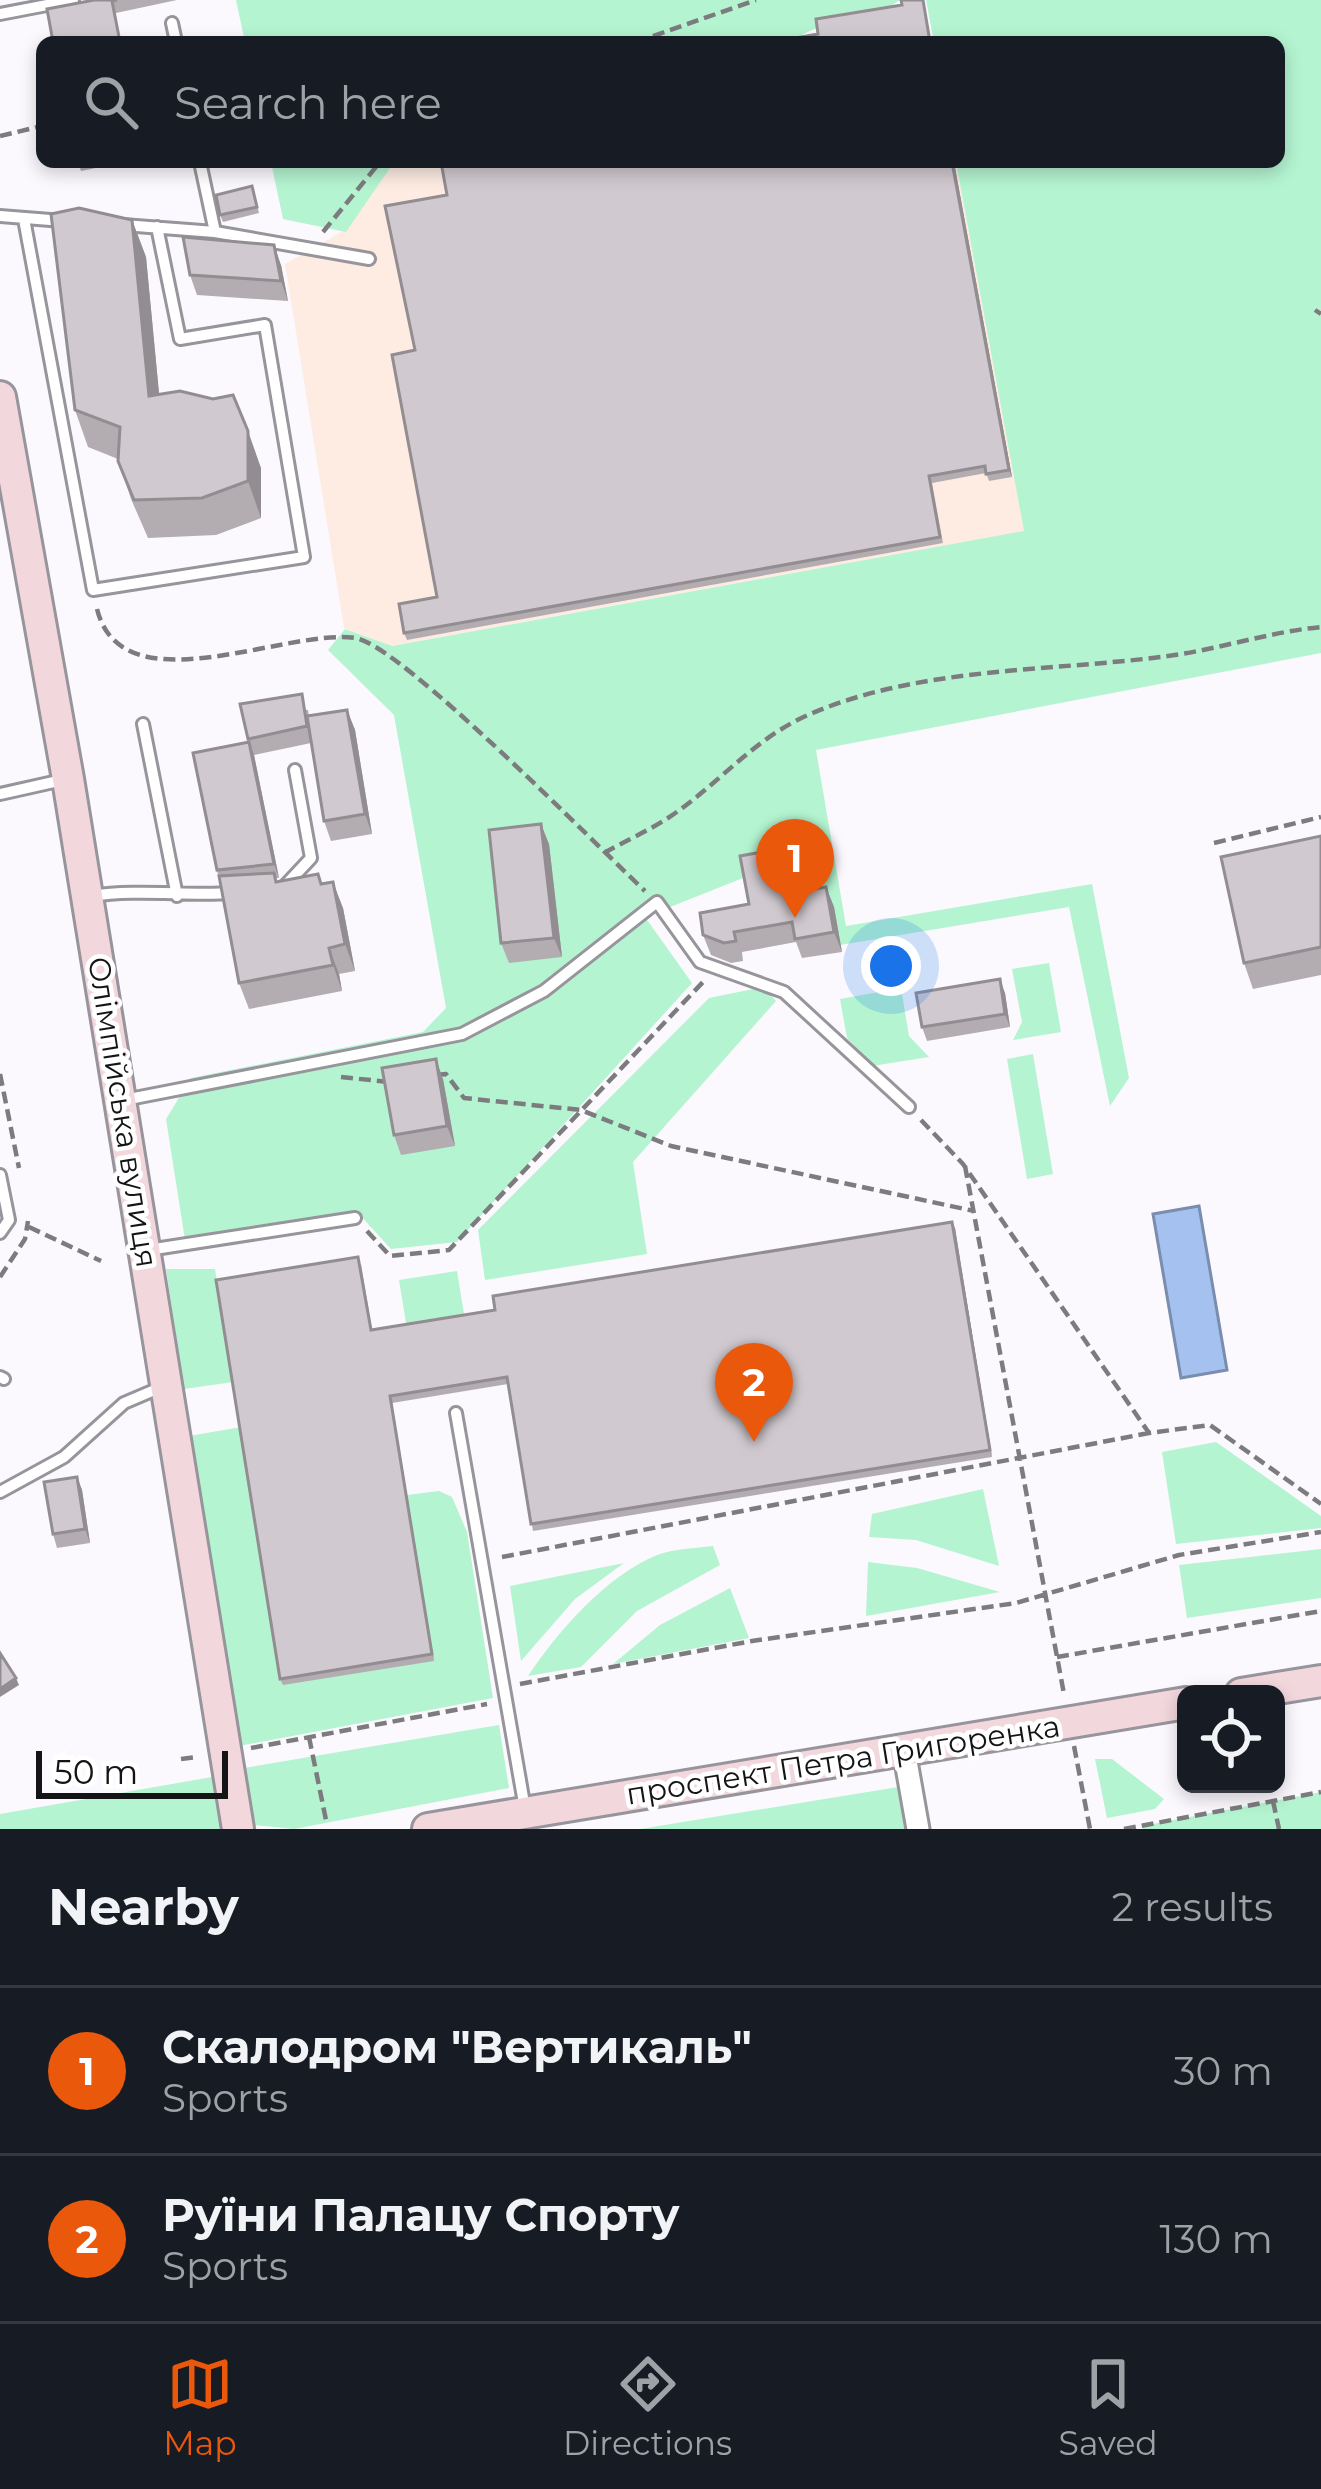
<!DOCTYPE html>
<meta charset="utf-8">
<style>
:root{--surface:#171b24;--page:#20242c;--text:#f1f3f6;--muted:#9ea1a6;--line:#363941;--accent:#ea580c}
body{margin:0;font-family:Montserrat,sans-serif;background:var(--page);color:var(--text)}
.controls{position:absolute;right:36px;bottom:36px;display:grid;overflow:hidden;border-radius:18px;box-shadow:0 6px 18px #0003}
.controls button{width:108px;height:108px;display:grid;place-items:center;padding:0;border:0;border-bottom:3px solid var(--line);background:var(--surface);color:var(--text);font:60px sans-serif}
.scale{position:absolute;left:36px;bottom:30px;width:192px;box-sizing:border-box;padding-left:12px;border:6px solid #141315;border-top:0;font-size:33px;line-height:42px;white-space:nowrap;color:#141315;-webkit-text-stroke:9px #fff;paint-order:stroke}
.you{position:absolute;left:891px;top:966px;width:42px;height:42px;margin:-30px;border:9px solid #fff;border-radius:50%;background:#1a73e8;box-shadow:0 0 0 18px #1a73e833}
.badge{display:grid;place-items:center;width:78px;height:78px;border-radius:50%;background:var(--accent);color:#fff;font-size:39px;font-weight:700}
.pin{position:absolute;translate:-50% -99px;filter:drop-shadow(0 3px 6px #0008)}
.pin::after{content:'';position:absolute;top:63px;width:42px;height:36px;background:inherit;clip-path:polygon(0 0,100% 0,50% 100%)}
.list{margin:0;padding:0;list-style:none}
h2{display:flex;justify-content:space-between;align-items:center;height:156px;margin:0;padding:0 48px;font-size:51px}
h2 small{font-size:39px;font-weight:400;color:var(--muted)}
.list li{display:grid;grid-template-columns:78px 1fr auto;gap:36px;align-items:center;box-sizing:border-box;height:168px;padding:0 48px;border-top:3px solid var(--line)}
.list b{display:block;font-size:45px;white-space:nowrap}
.list p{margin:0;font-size:39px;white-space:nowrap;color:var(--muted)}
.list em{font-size:39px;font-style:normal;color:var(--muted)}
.icon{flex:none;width:66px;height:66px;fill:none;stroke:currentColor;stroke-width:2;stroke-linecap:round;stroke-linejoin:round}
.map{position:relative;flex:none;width:1321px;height:1829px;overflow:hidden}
.search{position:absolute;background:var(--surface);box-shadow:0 6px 18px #0003;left:36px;right:36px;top:36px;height:132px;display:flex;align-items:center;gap:30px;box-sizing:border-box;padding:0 42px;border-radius:18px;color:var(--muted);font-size:45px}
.sheet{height:492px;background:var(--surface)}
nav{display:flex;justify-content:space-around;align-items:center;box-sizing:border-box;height:168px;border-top:3px solid var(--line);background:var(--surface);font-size:33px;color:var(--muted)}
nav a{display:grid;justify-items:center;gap:6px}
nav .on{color:var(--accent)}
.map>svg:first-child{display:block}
.industrial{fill:#feece2}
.green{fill:#b4f4d1}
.water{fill:#a5c1f0;stroke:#7a8dae;stroke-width:3}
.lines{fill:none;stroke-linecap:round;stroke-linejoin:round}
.lane-casing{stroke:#97949b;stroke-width:16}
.street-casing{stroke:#97949b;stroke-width:27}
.secondary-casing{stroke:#97949b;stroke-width:36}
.path{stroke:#7c7b7e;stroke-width:4.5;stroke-dasharray:12 6;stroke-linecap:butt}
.lane{stroke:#fff;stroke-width:10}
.street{stroke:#fff;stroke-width:21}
.secondary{stroke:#f2d7dd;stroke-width:30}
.wall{fill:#b3adb2}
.shaded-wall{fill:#928d91}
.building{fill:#d0c9cf;stroke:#928d91;stroke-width:3}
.labels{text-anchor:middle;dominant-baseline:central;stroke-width:9;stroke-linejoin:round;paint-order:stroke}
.street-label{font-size:30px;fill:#141315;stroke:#fff}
</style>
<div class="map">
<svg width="1321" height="1829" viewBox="0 0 1321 1829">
<rect width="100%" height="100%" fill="#fbf9fe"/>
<!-- industrial -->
<path class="industrial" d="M393,162H956L1025,531L391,646L344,628L285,264L343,231Z"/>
<!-- green -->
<path class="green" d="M236,0H900C863,27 831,13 791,42H245Z
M926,0H1321V653L816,750L846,926L1092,884L1129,1078L1110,1106L1069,907L840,945L834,908L811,911L802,866L748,876L645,917L692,983L457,1242L391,1249L358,1213L185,1240L166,1119L191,1078L423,1032L446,1008L394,715L328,650L345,629L392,646L1024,531L956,162H1279V42H934Z
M271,162H394L346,232L283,219Z
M1049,963L1061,1032L1013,1040L1022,1022L1012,969Z
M763,987L776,1001L633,1162L647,1254L485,1280L478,1230L709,998Z
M901,988L909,1036L929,1057L872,1066L847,1038L840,999Z
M1033,1054L1053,1174L1027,1179L1007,1059Z
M166,1269H215L233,1382L184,1389Z
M457,1271L465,1320L407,1329L399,1280Z
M241,1427L434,1661L407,1495L439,1491L452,1497L467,1532L493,1698L239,1746L189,1436Z
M1216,1442L1321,1516V1528L1176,1544L1162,1452Z
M983,1489L999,1566L916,1540L869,1537L872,1514Z
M713,1546L720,1565L637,1611L581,1667L528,1676C558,1631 606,1576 657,1555C674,1549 695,1548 713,1546Z
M1321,1549V1598L1187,1618L1179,1565Z
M868,1562L917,1568L1000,1592L866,1616Z
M624,1563L575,1599L521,1661L510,1586Z
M730,1588L749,1638L613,1664L660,1625Z
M499,1725L509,1788L294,1829L254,1825L244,1768Z
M1095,1759H1112L1164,1799L1155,1809L1107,1818Z
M212,1777L222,1829H0V1814Z
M898,1787L908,1829H640Z
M1321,1792V1829H1143L1142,1826Z"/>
<!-- water -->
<path class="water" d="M1199,1206L1227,1370L1181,1378L1153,1214Z"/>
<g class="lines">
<defs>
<path id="lane" d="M0,14L73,0
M172,23L176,42
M200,162L215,232
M0,216L63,221
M24,219L93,590L304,557L265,325L180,339L157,227
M123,225L215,232L369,259
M143,724L177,896
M0,794L67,779
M282,889L311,858L295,770
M91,896C138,889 185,896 233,893
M124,1100L462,1034L544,991L657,902L700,962L784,992L909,1107
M0,1175L9,1220L0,1233
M148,1250L355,1218
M0,1377L4,1379
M456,1413L525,1809
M0,1492L64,1457L124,1403L164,1386"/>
<path id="street" d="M904,1750L918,1829"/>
<path id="secondary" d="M0,397L68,779L238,1829
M1241,1694L1321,1681
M428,1829L1186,1703"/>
</defs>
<!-- lane casing -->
<use href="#lane" class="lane-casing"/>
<!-- street casing -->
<use href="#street" class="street-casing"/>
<!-- secondary casing -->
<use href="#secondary" class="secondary-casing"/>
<!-- path -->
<path class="path" d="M636,42L756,0
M0,136L42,126
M323,232L380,162
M1315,310L1321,314
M97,609C122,709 285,628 355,638C400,644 599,848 645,891
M1214,843L1321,817
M604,853C625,841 648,831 668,818C717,786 753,739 808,715C920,666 1050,672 1168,656C1220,649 1269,632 1321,627
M0,1074L19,1168
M436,1075L446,1074L464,1098L581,1110L671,1146L974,1211
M341,1077L389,1082
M921,1120L963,1164L1149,1433L1210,1425L1321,1504
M965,1166L1064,1694
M29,1227L101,1261
M367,1231L390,1256L449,1250L703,982
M0,1277L25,1239L28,1221
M502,1557L1149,1433
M1057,1657L1321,1611
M520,1684L752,1641L1016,1603L1179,1555L1321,1532
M309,1737L327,1825
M1074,1746L1090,1829
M251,1748L487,1704
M181,1759L198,1757
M1273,1801L1279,1829
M1124,1829L1321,1792"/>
<!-- lane -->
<use href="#lane" class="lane"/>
<!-- street -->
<use href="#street" class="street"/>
<!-- secondary -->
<use href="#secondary" class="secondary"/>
</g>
<!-- wall -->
<path class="wall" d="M94,0H177L116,13Z
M78,162H125L81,171Z
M441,162H954L1012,477L989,481L986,473L932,483L943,543L407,640L404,633L437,597L415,350L447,195Z
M254,193L259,213L223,222L220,215Z
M132,220L146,257L159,395L261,468V518L216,535L148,538L131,499L118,459L88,447L75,410Z
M281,265L288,301L197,295L190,275Z
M240,704L308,710L309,716L347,710L355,730L372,834L331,841L324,821L311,743L254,755L279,878H276L277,882L318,874L322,884L343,908L355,971L339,974L342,991L249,1009L239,983L217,870L249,742Z
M1321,836V975L1253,989L1244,963Z
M549,844L562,957L509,963L501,943Z
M802,866L807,891L826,887L834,907L842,952L802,958L796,942L742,952L743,961L731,963L711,955L703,935Z
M1005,993L1010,1027L927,1041L922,1027Z
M443,1079L455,1146L401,1155L394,1135Z
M955,1228L992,1457L533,1531L508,1384L392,1403L434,1661L283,1685L280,1679L361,1264L372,1330L495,1310Z
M77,1477L82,1490L90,1543L57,1548L53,1534Z"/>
<!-- shaded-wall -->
<path class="shaded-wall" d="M952,162H954L1012,477L1009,470Z
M132,220L146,257L163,434L149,396Z
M274,245L281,265L288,301L281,281Z
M248,431L261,468V518L248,481Z
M347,710L355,730L372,834L365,814Z
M249,742L254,755L279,878L274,864Z
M541,824L549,844L562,957L554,938Z
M795,846L802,866L811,911L804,891Z
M333,882L343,908L355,971L345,944Z
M826,887L834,907L842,952L834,932Z
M329,948L339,974L342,991L333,965Z
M1000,979L1005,993L1010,1027L1005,1014Z
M436,1059L443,1079L455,1146L447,1126Z
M952,1222L955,1228L992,1457L990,1450Z
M390,1396L392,1403L434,1661L432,1654Z
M77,1477L82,1490L90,1543L85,1529Z
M16,1678L19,1685L0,1697V1689Z"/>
<!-- building -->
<path class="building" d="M94,0H117L112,1L120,42H53L47,9Z
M901,0H923L930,42H773L818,34L816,19L902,5Z
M441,162H952L1009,470L986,474L985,466L929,476L940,537L404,633L399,604L437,597L392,355L415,350L385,206L447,195Z
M252,186L257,207L220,215L216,195Z
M79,208L132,220L149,396L180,391L213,399L233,395L248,431V481L202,498L134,500L118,461L120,427L75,410L51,214Z
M183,237L274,245L281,281L190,275Z
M302,694L307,726L248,739L240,704Z
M347,710L365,814L324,821L307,716Z
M249,742L274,864L217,870L193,753Z
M541,824L554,938L501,943L489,830Z
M1321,836V947L1244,963L1221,857Z
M795,846L804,891L826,887L834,932L795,939L792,922L734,932L736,941L724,943L703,935L700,913L749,904L740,856Z
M274,873L276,882L318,874L321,884L333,882L345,944L329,948L333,965L239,983L219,876Z
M1000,979L1005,1014L922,1027L916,993Z
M436,1059L447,1126L394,1135L382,1068Z
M952,1222L990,1450L531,1524L507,1377L390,1396L432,1654L280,1679L216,1280L358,1257L371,1330L495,1310L493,1296Z
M77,1477L85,1529L53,1534L44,1482Z
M0,1653L16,1678L0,1689Z"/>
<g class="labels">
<!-- street labels -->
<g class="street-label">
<text transform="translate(123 1112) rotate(81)">Олімпійська вулиця</text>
<text transform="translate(843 1760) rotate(-9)">проспект Петра Григоренка</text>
</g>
</g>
</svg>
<div class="controls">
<button><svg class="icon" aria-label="locate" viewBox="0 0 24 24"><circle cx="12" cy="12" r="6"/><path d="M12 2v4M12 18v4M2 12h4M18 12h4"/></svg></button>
</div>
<div class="scale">50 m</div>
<div class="you"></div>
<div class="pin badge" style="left:795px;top:918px">1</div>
<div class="pin badge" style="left:754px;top:1442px">2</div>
<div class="search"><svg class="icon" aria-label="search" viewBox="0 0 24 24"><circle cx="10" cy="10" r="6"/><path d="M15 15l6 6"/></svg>Search here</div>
</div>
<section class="sheet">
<h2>Nearby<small>2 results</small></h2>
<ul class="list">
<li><span class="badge">1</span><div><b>Скалодром &quot;Вертикаль&quot;</b><p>Sports</p></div><em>30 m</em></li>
<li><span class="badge">2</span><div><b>Руїни Палацу Спорту</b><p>Sports</p></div><em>130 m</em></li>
</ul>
</section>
<nav>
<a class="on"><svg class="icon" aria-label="map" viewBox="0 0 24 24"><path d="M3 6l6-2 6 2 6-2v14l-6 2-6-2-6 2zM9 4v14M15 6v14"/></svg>Map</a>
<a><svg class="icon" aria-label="directions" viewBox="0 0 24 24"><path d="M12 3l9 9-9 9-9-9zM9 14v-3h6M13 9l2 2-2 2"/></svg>Directions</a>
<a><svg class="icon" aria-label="saved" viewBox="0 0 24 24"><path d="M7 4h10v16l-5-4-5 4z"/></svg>Saved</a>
</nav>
